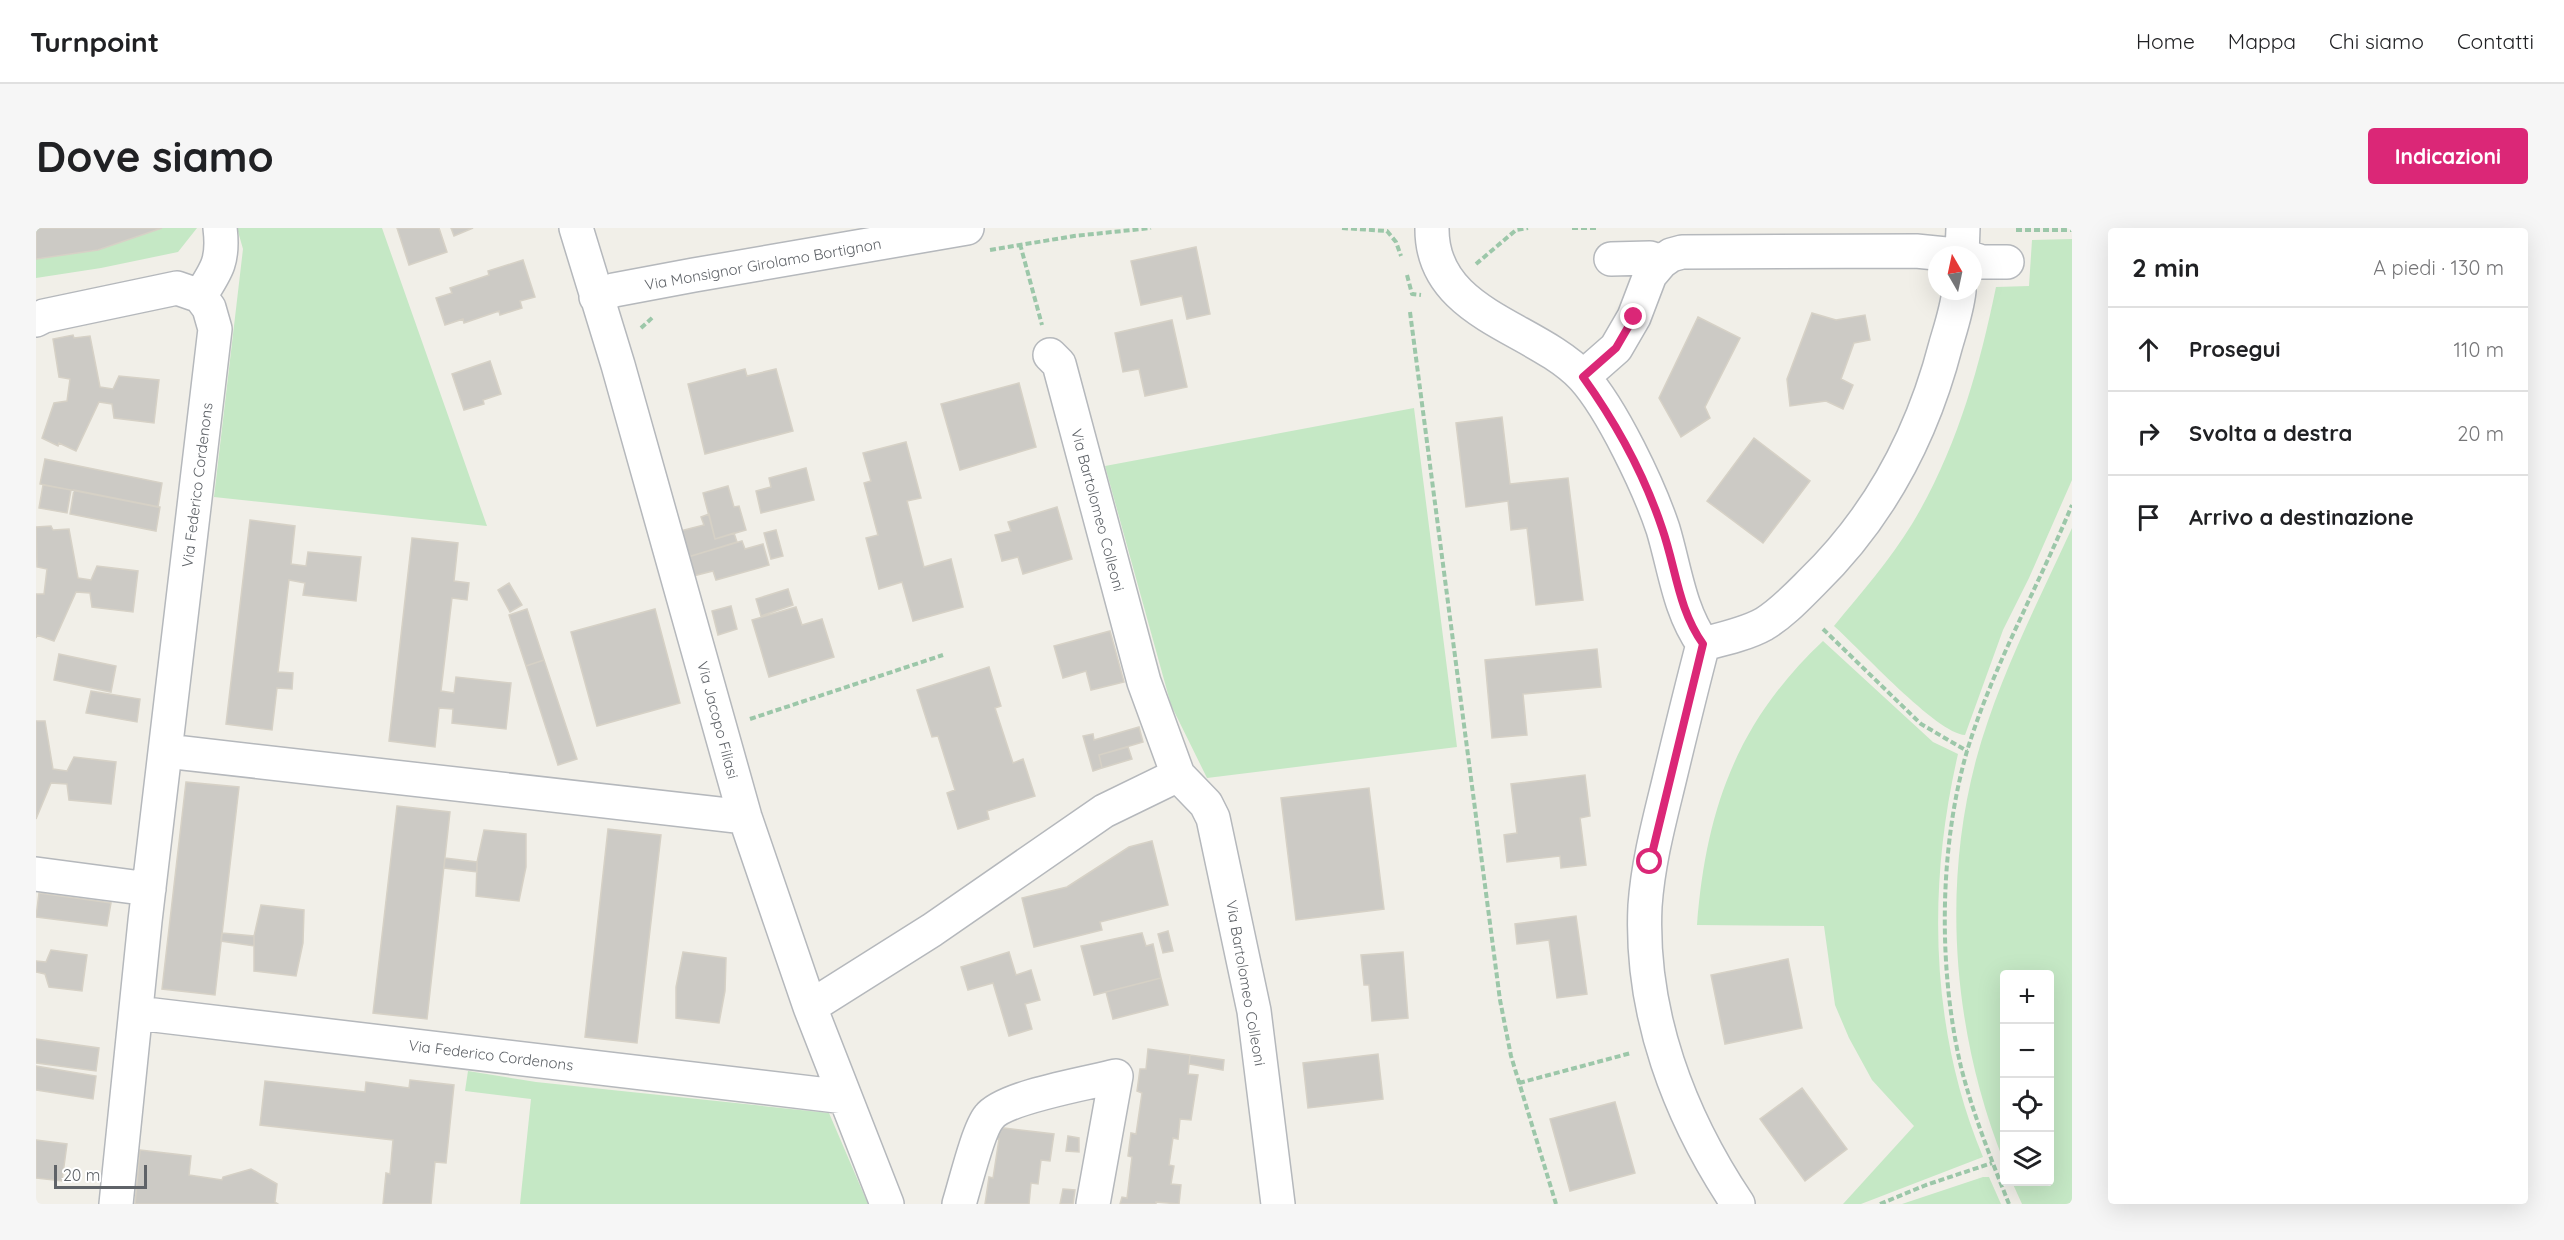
<!DOCTYPE html>
<html lang="it">
<meta charset="utf-8">
<style>
:root{--surface:#fff;--page:#f6f6f6;--text:#202124;--muted:#757577;--line:#e0e0e0;--accent:#db2777}
body{margin:0;font-family:Quicksand,sans-serif;background:var(--page);color:var(--text)}
.controls{position:absolute;right:18px;bottom:18px;display:grid;overflow:hidden;border-radius:6px;box-shadow:0 6px 24px #0002}
.controls button{width:54px;height:54px;display:grid;place-items:center;padding:0;border:0;border-bottom:2px solid var(--line);background:var(--surface);color:var(--text);font:30px sans-serif}
.compass{position:absolute;left:1892px;top:18px;width:54px;height:54px;border-radius:50%;background:var(--surface);box-shadow:0 6px 24px #0002;rotate:351deg}
.scale{position:absolute;left:18px;bottom:15px;width:93px;box-sizing:border-box;padding-left:6px;border:3px solid #5f6368;border-top:0;font-size:16px;line-height:21px;white-space:nowrap;color:#5f6368;-webkit-text-stroke:4px #fff;paint-order:stroke}
.stop{position:absolute;width:18px;height:18px;margin:-14px;border:4px solid #db2777;border-radius:50%;background:#fff}
.stop.end{background:#db2777;border-color:#fff;box-shadow:0 2px 6px #0008}
.list{margin:0;padding:0;list-style:none}
h2{display:flex;justify-content:space-between;align-items:center;height:78px;margin:0;padding:0 24px;font-size:26px}
h2 small{font-size:20px;font-weight:400;color:var(--muted)}
.list li{display:grid;grid-template-columns:39px 1fr auto;gap:18px;align-items:center;box-sizing:border-box;height:84px;padding:0 24px;border-top:2px solid var(--line)}
.list b{display:block;font-size:22px;white-space:nowrap}
.list em{font-size:20px;font-style:normal;color:var(--muted)}
.icon{flex:none;width:33px;height:33px;fill:none;stroke:currentColor;stroke-width:2;stroke-linecap:round;stroke-linejoin:round}
.map{position:relative;flex:none;width:2036px;height:976px;overflow:hidden;border-radius:6px}
header{display:flex;align-items:center;gap:36px;box-sizing:border-box;height:84px;padding:0 30px;background:var(--surface);border-bottom:2px solid var(--line)}
header strong{font-size:28px}
nav{display:flex;gap:33px;margin-inline-start:auto;font-size:21px}
.intro{display:flex;align-items:center;justify-content:space-between;box-sizing:border-box;height:144px;padding:0 36px}
h1{margin:0;font-size:42px}
.button{padding:15px 27px;border-radius:6px;background:var(--accent);color:#fff;font-size:21px;font-weight:700}
main{display:flex;gap:36px;padding:0 36px}
aside{flex:1;background:var(--surface);border-radius:6px;box-shadow:0 6px 24px #0002}
.map>svg:first-child{display:block}
.green{fill:#c5e8c5}
.building{fill:#cccac5;stroke:#d6d1c6;stroke-width:1.5}
.lines{fill:none;stroke-linecap:round;stroke-linejoin:round}
.minor-casing{stroke:#b5b8bc;stroke-width:36}
.path{stroke:#9cc7a9;stroke-width:4;stroke-dasharray:6 3;stroke-linecap:butt}
.minor{stroke:#fff;stroke-width:33}
.route{stroke:#db2777;stroke-width:8}
.labels{text-anchor:middle;dominant-baseline:central;stroke-width:4.5;stroke-linejoin:round;paint-order:stroke}
.street-label{font-size:15px;fill:#5f6368;stroke:#fff}
</style>
<header>
<strong>Turnpoint</strong>
<nav><a>Home</a><a>Mappa</a><a>Chi siamo</a><a>Contatti</a></nav>
</header>
<div class="intro"><h1>Dove siamo</h1><a class="button">Indicazioni</a></div>
<main>
<div class="map">
<svg width="2036" height="976" viewBox="0 0 2036 976">
<rect width="100%" height="100%" fill="#f1efe8"/>
<!-- green -->
<path class="green" d="M0,0H161L142,24L65,40L0,50Z
M201,0H346L451,298L178,269L207,21Z
M2036,11V252L1993,350L1967,402L1929,507C1901,506 1823,420 1798,398C1825,365 1854,332 1876,296C1920,223 1943,142 1960,59L1993,58L1996,12Z
M1378,180L1421,519L1171,550L1135,477L1069,238Z
M2036,300V976H1986L1976,954H2014V746H1968V934C1918,808 1905,664 1940,532C1962,451 2001,376 2036,300Z
M1787,413L1897,514L1922,526C1891,660 1894,802 1947,929L1825,976H1807L1878,898L1836,852L1813,810L1799,777L1788,698L1661,697C1670,581 1701,494 1787,413Z
M432,843L500,854L793,885L832,976H484L495,871L429,863Z
M1947,949H1953L1965,976H1866Z"/>
<!-- building -->
<path class="building" d="M0,0H126L62,22L0,31Z
M361,0H403L411,24L373,37Z
M415,0H437L418,8Z
M1160,19L1174,86L1151,91L1146,68L1105,77L1095,33Z
M487,32L499,69L484,73L486,80L464,87L463,83L428,95L427,91L409,97L400,70L416,65L414,60L453,47L452,43Z
M1776,85L1800,92L1829,87L1834,112L1818,115L1805,151L1817,157L1807,181L1790,173L1754,178L1751,151Z
M1662,89L1704,110L1669,179L1674,190L1645,209L1623,170Z
M1136,92L1151,159L1109,168L1103,141L1087,144L1079,105Z
M37,107L38,110L54,108L64,159L77,161L83,148L123,152L118,195L78,190L76,176L63,174L40,223L23,215L22,218L6,210L18,175L31,173L34,151L23,149L17,111Z
M454,133L465,166L447,172L448,176L428,182L416,146Z
M709,141L711,148L740,141L757,203L669,226L652,156Z
M983,155L1000,219L924,242L905,176Z
M1466,189L1474,256L1532,250L1547,372L1500,377L1491,300L1475,302L1472,273L1430,279L1420,195Z
M1718,210L1774,253L1727,315L1671,273Z
M870,214L885,270L871,273L888,339L915,331L927,379L877,393L866,354L843,361L830,310L842,307L828,255L835,253L827,225Z
M9,231L126,255L122,279L4,256Z
M770,240L778,272L725,285L720,263L735,259L733,250Z
M7,257L35,262L31,285L3,280Z
M692,258L698,279L703,278L710,302L679,311L667,265Z
M38,262L124,279L120,303L34,286Z
M1021,279L1036,331L987,346L982,329L966,333L959,307L975,303L972,294Z
M673,286L679,311L698,305L701,314L652,329L644,303L668,297L665,289Z
M214,292L259,298L255,336L270,338L272,324L325,329L320,373L267,367L269,355L253,352L242,444L257,445L256,461L241,460L236,502L190,496Z
M15,298L17,302L33,301L42,350L55,352L61,338L102,343L97,384L56,379L54,365L40,364L18,413L1,407L0,410V366H8L11,341L1,339L0,299Z
M740,302L747,328L735,331L728,305Z
M376,310L422,315L418,353L433,355L431,372L416,370L405,463L418,465L420,449L475,455L470,501L416,495L417,481L403,480L399,519L353,513Z
M706,313L709,321L727,316L733,337L680,352L677,343L657,348L652,329Z
M473,355L486,377L474,384L462,362Z
M752,361L757,377L725,388L720,371Z
M695,378L701,401L682,407L676,383Z
M760,379L766,397L786,391L798,429L733,449L716,392Z
M491,381L508,432L490,438L473,387Z
M619,381L644,475L561,498L535,404Z
M1074,403L1088,454L1055,462L1050,443L1027,450L1018,418Z
M1561,421L1565,459L1487,466L1491,507L1456,510L1449,432Z
M23,426L80,438L75,464L18,452Z
M508,432L541,531L522,537L490,438Z
M953,439L965,478L959,480L977,535L987,531L999,568L951,583L953,591L922,601L911,565L919,562L902,508L896,509L881,462Z
M55,463L104,471L101,494L50,485Z
M0,493H9L17,541L31,543L38,529L80,534L75,576L33,572L31,556L15,555L0,591Z
M1103,499L1107,514L1063,527L1066,540L1057,543L1047,508L1057,506L1058,512Z
M1092,519L1096,531L1066,540L1063,527Z
M1549,547L1554,588L1544,590L1550,637L1525,640L1524,628L1471,634L1468,607L1481,605L1475,556Z
M150,554L203,559L179,767L126,761Z
M1333,560L1348,681L1260,692L1245,570Z
M361,578L414,584L391,791L337,785Z
M572,601L625,607L601,815L549,809Z
M448,602L490,606V639L483,673L440,668L441,634Z
M1116,613L1132,677L1064,694L1066,702L998,719L986,670L1031,659L1093,619Z
M409,630L441,634V644L408,640Z
M3,665L75,675L71,698L0,689Z
M225,677L268,682L267,715L260,748L218,743V708Z
M1540,688L1551,766L1521,770L1513,712L1481,716L1479,696Z
M1132,703L1137,723L1127,725L1122,706Z
M186,705L218,708V718L185,713Z
M1106,705L1110,718L1117,716L1125,750L1058,767L1045,718Z
M15,722L51,727L46,763L13,759L9,746L0,744V733L10,734Z
M647,724L690,730L689,763L683,795L640,790V759Z
M973,724L980,747L995,742L1004,772L989,776L996,801L973,808L957,755L932,762L925,739Z
M1367,724L1372,790L1336,793L1333,757H1328L1325,727Z
M1752,731L1766,800L1689,816L1675,747Z
M1125,750L1132,777L1077,791L1070,764Z
M0,811L63,820L60,843L0,835Z
M1112,821L1154,827L1152,846L1162,847L1155,892L1144,891L1142,911L1137,910L1133,937L1138,938L1135,956L1145,957L1143,976L1120,974V976H1084L1086,969L1091,970L1096,929L1092,928L1095,905L1100,906L1106,865L1101,863L1104,841H1110Z
M1342,826L1347,871L1272,880L1267,835Z
M1154,827L1188,832L1187,842L1153,836Z
M0,838L60,848L57,871L0,862Z
M374,852L418,857L410,935L399,934L395,976H347L350,945L354,946L357,912L224,897L229,853L329,864L330,854L373,860Z
M1766,860L1811,921L1769,953L1724,891Z
M1579,874L1599,945L1534,963L1514,891Z
M960,899L1018,906L1014,933L1005,932L1002,956L995,955L993,976H949L953,949L957,950L963,911H958Z
M1032,908L1043,910V924L1030,923Z
M0,912L31,916L26,953L0,950Z
M104,922L155,928L153,947L186,952L187,949L215,941L241,956L239,974L242,976H99Z
M1027,961L1039,962L1037,976H1024Z"/>
<g class="lines">
<defs>
<path id="minor" d="M540,0L582,137L709,589L774,779L851,976
M1396,0C1395,87 1499,98 1547,149C1576,181 1613,259 1627,301C1639,341 1643,382 1667,416C1655,462 1644,507 1633,553C1623,594 1612,635 1609,678C1604,785 1643,888 1702,976
M1926,27L1927,0
M1575,31L1614,30L1625,34
M1937,31L1946,34H1971
M164,68C181,42 188,32 184,0
M560,69L578,62L658,47L931,0
M0,92L8,88L141,60L164,68
M1014,127L1023,136L1108,454L1142,547
M1547,149L1580,120L1598,89L1614,47L1625,34L1635,27L1646,24L1880,23L1920,27
M1667,416C1687,411 1710,406 1728,396C1746,385 1761,369 1776,354C1844,288 1886,209 1910,116C1915,99 1921,81 1923,63
M130,523L709,589
M0,646L113,661
M774,779L896,702L1068,583L1142,547L1170,576L1177,590L1218,783L1242,976
M101,785L809,869
M80,976L109,693L179,101L173,80L164,68
M923,976C929,957 942,902 953,889C968,869 1053,855 1080,848L1057,976"/>
</defs>
<!-- minor casing -->
<use href="#minor" class="minor-casing"/>
<!-- path -->
<path class="path" d="M1306,0L1351,3L1360,14L1365,28
M1536,0H1562
M1980,2H2036
M984,16L1006,97
M954,22L1038,8L1115,0
M1440,36L1480,2L1492,0
M1371,47L1376,66L1385,67
M1374,84L1464,772L1475,828L1520,976
M605,100L617,89
M1787,401L1885,496L1931,523
M714,491L907,427
M1483,855L1595,825
M1844,976L1890,957L1956,935
M1973,976C1955,931 1937,886 1925,839C1902,741 1903,620 1931,523C1957,438 2002,359 2036,277"/>
<!-- minor -->
<use href="#minor" class="minor"/>
</g>
<g class="lines">
<!-- route -->
<path class="route" d="M1598,89L1580,120L1547,149C1580,195 1608,246 1626,300C1640,340 1642,381 1667,416L1614,634"/>
</g>
<g class="labels">
<!-- street labels -->
<g class="street-label">
<text transform="translate(727 36) rotate(-10)">Via Monsignor Girolamo Bortignon</text>
<text transform="translate(161 257) rotate(-83)">Via Federico Cordenons</text>
<text transform="translate(1062 282) rotate(75)">Via Bartolomeo Colleoni</text>
<text transform="translate(682 492) rotate(75)">Via Jacopo Filiasi</text>
<text transform="translate(1210 755) rotate(80)">Via Bartolomeo Colleoni</text>
<text transform="translate(455 827) rotate(7)">Via Federico Cordenons</text>
</g>
</g>
</svg>
<div class="controls">
<button>+</button>
<button>−</button>
<button><svg class="icon" aria-label="locate" viewBox="0 0 24 24"><circle cx="12" cy="12" r="6"/><path d="M12 2v4M12 18v4M2 12h4M18 12h4"/></svg></button>
<button><svg class="icon" aria-label="layers" viewBox="0 0 24 24"><path d="M12 4l9 5-9 5-9-5zM3 14l9 5 9-5"/></svg></button>
</div>
<svg class="compass" viewBox="-18 -18 36 36"><path d="M0-13l5 13h-10z" fill="#e53935"/><path d="M0 13l5-13h-10z" fill="#757577"/></svg>
<div class="scale">20 m</div>
<div class="stop" style="left:1614px;top:634px"></div>
<div class="stop end" style="left:1598px;top:89px"></div>
</div>
<aside>
<h2>2 min<small>A piedi · 130 m</small></h2>
<ul class="list">
<li><svg class="icon" aria-label="ahead" viewBox="0 0 24 24"><path d="M12 20V5M6 11l6-6 6 6"/></svg><div><b>Prosegui</b></div><em>110 m</em></li>
<li><svg class="icon" aria-label="right" viewBox="0 0 24 24"><path d="M7 20v-9h11M14 6l5 5-5 5"/></svg><div><b>Svolta a destra</b></div><em>20 m</em></li>
<li><svg class="icon" aria-label="arrive" viewBox="0 0 24 24"><path d="M6 21V4h12l-3 4 3 4H6"/></svg><div><b>Arrivo a destinazione</b></div></li>
</ul>
</aside>
</main>
